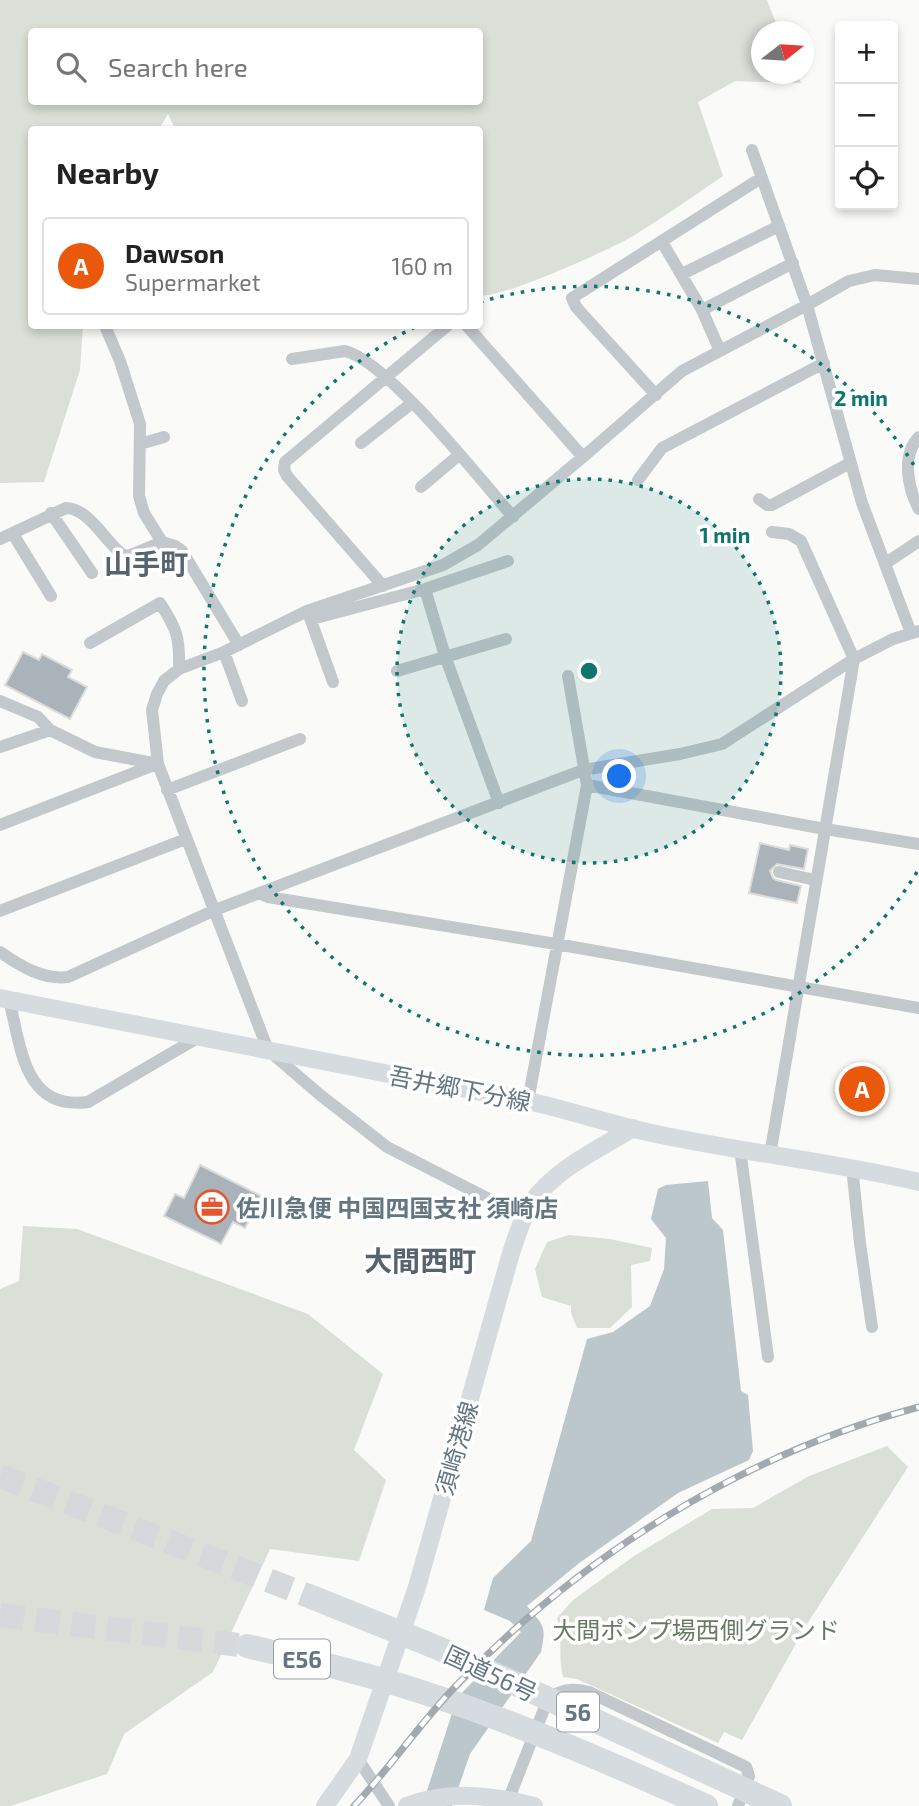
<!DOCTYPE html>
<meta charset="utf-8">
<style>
:root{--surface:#fff;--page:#f6f6f6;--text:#222;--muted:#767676;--line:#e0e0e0;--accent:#ea580c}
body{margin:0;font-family:"Exo 2","Noto Sans JP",sans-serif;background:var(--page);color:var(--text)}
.controls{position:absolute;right:21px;top:21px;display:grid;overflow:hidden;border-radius:7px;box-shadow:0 4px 10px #0003}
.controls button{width:63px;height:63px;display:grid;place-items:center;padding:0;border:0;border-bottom:2px solid var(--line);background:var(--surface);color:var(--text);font:35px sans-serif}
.compass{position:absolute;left:751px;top:21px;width:63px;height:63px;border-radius:50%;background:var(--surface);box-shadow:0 4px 10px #0003;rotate:73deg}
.you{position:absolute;left:620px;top:777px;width:24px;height:24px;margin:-18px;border:5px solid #fff;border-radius:50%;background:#1a73e8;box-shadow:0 0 0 10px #1a73e833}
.badge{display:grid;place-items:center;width:46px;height:46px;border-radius:50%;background:var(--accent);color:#fff;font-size:23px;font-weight:700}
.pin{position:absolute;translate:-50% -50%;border:4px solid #fff;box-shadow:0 2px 7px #0006}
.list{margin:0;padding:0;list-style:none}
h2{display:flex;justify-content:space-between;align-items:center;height:91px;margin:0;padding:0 28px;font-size:30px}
h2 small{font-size:23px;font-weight:400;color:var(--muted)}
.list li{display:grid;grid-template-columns:46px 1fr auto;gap:21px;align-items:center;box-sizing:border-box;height:98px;margin:0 14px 14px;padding:0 14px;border:2px solid var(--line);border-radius:7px}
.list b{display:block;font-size:26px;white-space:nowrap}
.list p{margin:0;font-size:23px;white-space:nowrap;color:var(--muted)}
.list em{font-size:23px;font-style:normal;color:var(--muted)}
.icon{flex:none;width:38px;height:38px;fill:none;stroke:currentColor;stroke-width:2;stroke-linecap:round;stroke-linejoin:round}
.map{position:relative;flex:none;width:919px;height:1806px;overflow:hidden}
.search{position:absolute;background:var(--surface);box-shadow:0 4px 10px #0003;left:28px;top:28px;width:455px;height:77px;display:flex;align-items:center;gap:18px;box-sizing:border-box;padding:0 24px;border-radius:7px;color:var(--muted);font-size:26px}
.panel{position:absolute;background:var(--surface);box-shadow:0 4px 10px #0003;left:28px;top:126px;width:455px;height:203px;border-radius:7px}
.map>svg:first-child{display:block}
.green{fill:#dadfd7;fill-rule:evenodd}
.water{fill:#bbc7cb}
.building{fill:#aab3b9;stroke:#dcdcda;stroke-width:2}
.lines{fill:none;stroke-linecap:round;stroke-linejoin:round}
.highway-tunnel{stroke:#d5d9db;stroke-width:24;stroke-dasharray:24 12;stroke-linecap:butt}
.street{stroke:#c3c8cc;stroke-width:12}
.secondary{stroke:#d6dbdf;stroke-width:18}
.highway{stroke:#d6dbdf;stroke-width:24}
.rail-casing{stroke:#a2aab0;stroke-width:7}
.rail{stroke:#fff;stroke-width:4.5;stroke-dasharray:13;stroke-linecap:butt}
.ring{fill:none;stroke:#0f766e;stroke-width:3.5;stroke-dasharray:3.5 7}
.labels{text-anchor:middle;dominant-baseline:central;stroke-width:7;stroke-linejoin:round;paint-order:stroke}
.shield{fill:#fff;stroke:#939fa8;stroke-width:2}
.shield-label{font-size:23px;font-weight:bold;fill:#657683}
.street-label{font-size:24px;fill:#657683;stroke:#fff}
.poi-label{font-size:24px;font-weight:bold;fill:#657683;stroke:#fff;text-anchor:start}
.park-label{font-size:24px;fill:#687a64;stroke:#fff}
.quarter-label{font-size:28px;font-weight:bold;fill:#57646e;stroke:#fff}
.centre{fill:#0f766e;stroke:#fff;stroke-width:3.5}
.ring-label{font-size:21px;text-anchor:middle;font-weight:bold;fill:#0f766e;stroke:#fff;stroke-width:7;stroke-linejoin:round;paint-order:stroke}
</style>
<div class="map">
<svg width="919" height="1806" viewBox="0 0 919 1806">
<rect width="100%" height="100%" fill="#fafaf8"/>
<!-- green -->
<path class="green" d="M0,0H767L779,31L762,32V74H797L801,83L735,81L698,102L723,176C693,196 664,217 633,236C614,248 496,301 480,295V130L175,129L168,114L159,129L32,130V326H83L80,370L44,482L0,483ZM32,32H480V102H32Z
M23,1226L77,1229L308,1314L383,1374L354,1450L386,1480L359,1561L270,1549L213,1672L124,1734L107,1774L11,1806H0V1289L19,1281Z
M569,1235L610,1239L652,1248L650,1261L631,1265L632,1307L610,1328H577L571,1313V1306L542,1297L535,1269L547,1242Z
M887,1446L908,1467L807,1624L742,1740L724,1732L718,1743L577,1679L563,1677C558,1657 563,1638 557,1618L573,1600L634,1556L712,1509L753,1508L809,1476Z"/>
<!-- water -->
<path class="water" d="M708,1181L712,1218L723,1230L741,1391L748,1395L753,1451L749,1460L678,1493L578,1564L527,1606C543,1626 547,1624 541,1652L470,1754L452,1806H422L457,1698L521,1632L510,1621L484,1610L493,1578L531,1541L587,1339L613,1332L650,1306L664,1269L666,1238L651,1219L658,1189L666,1185Z"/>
<!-- building -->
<path class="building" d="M23,652L39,660L42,654L72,670L68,677L87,687L70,719L5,685Z
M760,843L789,850L790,845L808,849L804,869L777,864L770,871L773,878L776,880L801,886L797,903L749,893Z
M200,1165L261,1196L245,1228L233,1222L221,1244L164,1216L175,1194L184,1198Z"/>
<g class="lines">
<!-- highway-tunnel -->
<path class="highway-tunnel" d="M0,1476L314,1598
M0,1615L247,1646"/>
<!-- street -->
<path class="street" d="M752,150L807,305L862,503L911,633
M662,242L702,310L720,351
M682,274L779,226
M702,310L793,263
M105,326L120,361L140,424L139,496L144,513L162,542L175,546L182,551L239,645
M467,326L583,457
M292,359L345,351C386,360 482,481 513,517
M656,395L576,307L572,298L761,178
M919,437C901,455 908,489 919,509
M361,443L412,403
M140,444L164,437
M638,480L662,448L824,363
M421,487L459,455
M759,499L767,505H772L850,463
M51,513L92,573
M13,534L51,596
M0,539L66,508C90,509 105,542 123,555L128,556L162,542
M886,563L919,541
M383,586L287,476L284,470L285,462L447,326
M425,589L445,656L499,803
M309,615L333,682
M312,619L425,589L508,561
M90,643L160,603C177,629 180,638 179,669
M224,652L242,701
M397,671L506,639
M0,701L38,717L50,730L95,752L158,764
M0,747L50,730
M587,785L825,829L919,844
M167,790L300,739
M0,825L157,764
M779,872L815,880
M259,893L268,897L556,944L919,1008
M0,911L186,839
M0,952C20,966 43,980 68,977L215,910L583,770L680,754L722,744L854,659L893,639L919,631
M9,1000C21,1045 23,1111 88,1102L199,1037
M528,1101L587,785L568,676
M740,1149L768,1357
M770,1155L854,659L801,541L789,534L772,532
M852,1167L860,1243L872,1327
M524,1217L387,1147L319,1094L268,1050L158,764L152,710L157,694L164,681L179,669L224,652L307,611L443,565L478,545L583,457L682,371L807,305L849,281L875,275L919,279
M358,1759L389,1806
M506,1806L548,1699C562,1689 572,1688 589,1692L746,1767L749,1776L738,1806"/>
<!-- secondary -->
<path class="secondary" d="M0,998L528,1101C568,1110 607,1123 647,1132C737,1152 829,1161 919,1182
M325,1806L358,1759L417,1587L511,1253C517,1236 522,1217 532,1202C555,1169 599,1149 633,1128
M407,1806C448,1790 492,1795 534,1806"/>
<!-- highway -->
<path class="highway" d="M314,1598L438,1648L780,1806
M247,1646C307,1660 369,1674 428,1694C523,1725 615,1765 706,1806"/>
<defs>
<path id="rail" d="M354,1806C389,1769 418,1726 453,1689C580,1556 741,1455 919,1407"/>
</defs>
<!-- rail casing -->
<use href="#rail" class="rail-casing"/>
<!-- rail -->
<use href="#rail" class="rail"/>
</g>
<!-- distance rings -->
<circle cx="589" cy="671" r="192" fill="#0f766e" fill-opacity=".12"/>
<g class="ring">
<circle cx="589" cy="671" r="192"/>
<path d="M917 872A385 385 0 1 1 417 326M480 302A385 385 0 0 1 917 470"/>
</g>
<!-- icons -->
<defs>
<symbol id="office-ring" viewBox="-11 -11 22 22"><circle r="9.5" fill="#fff" stroke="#e4572e" stroke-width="1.5"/><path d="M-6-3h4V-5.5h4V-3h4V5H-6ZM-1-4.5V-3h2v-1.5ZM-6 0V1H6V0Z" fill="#e4572e"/></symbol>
</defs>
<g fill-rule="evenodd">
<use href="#office-ring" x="193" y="1188" width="38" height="38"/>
</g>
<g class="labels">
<!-- shield labels -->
<g class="shield">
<rect x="274" y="1639.5" width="56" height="39" rx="5"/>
<rect x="557" y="1692.5" width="42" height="39" rx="5"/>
</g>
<g class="shield-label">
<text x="302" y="1659">E56</text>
<text x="578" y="1712">56</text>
</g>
<!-- street labels -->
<g class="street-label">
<text transform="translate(460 1088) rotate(11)">吾井郷下分線</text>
<text transform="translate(456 1448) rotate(-74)">須崎港線</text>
<text transform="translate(491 1673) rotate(25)">国道56号</text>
</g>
<!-- poi labels -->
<g class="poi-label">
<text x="236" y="1207">佐川急便 中国四国支社 須崎店</text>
</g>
<!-- park labels -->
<g class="park-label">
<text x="696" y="1629">大間ポンプ場西側グランド</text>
</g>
<!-- quarter labels -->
<g class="quarter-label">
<text x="146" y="563">山手町</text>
<text x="420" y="1260">大間西町</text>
</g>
</g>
<circle cx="589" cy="671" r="10" class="centre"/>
<g class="ring-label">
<text x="861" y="406">2 min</text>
<text x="725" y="543">1 min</text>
</g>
</svg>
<div class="controls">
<button>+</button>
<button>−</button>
<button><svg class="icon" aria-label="locate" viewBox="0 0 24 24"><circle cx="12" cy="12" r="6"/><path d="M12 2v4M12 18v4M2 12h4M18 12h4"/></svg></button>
</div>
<svg class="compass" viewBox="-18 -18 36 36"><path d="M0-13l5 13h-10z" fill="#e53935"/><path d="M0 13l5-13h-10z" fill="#767676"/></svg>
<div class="you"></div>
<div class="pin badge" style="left:862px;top:1089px">A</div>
<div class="search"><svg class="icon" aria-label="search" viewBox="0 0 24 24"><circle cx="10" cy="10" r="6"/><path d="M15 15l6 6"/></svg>Search here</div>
<section class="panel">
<h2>Nearby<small></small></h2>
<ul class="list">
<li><span class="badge">A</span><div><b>Dawson</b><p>Supermarket</p></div><em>160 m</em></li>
</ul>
</section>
</div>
